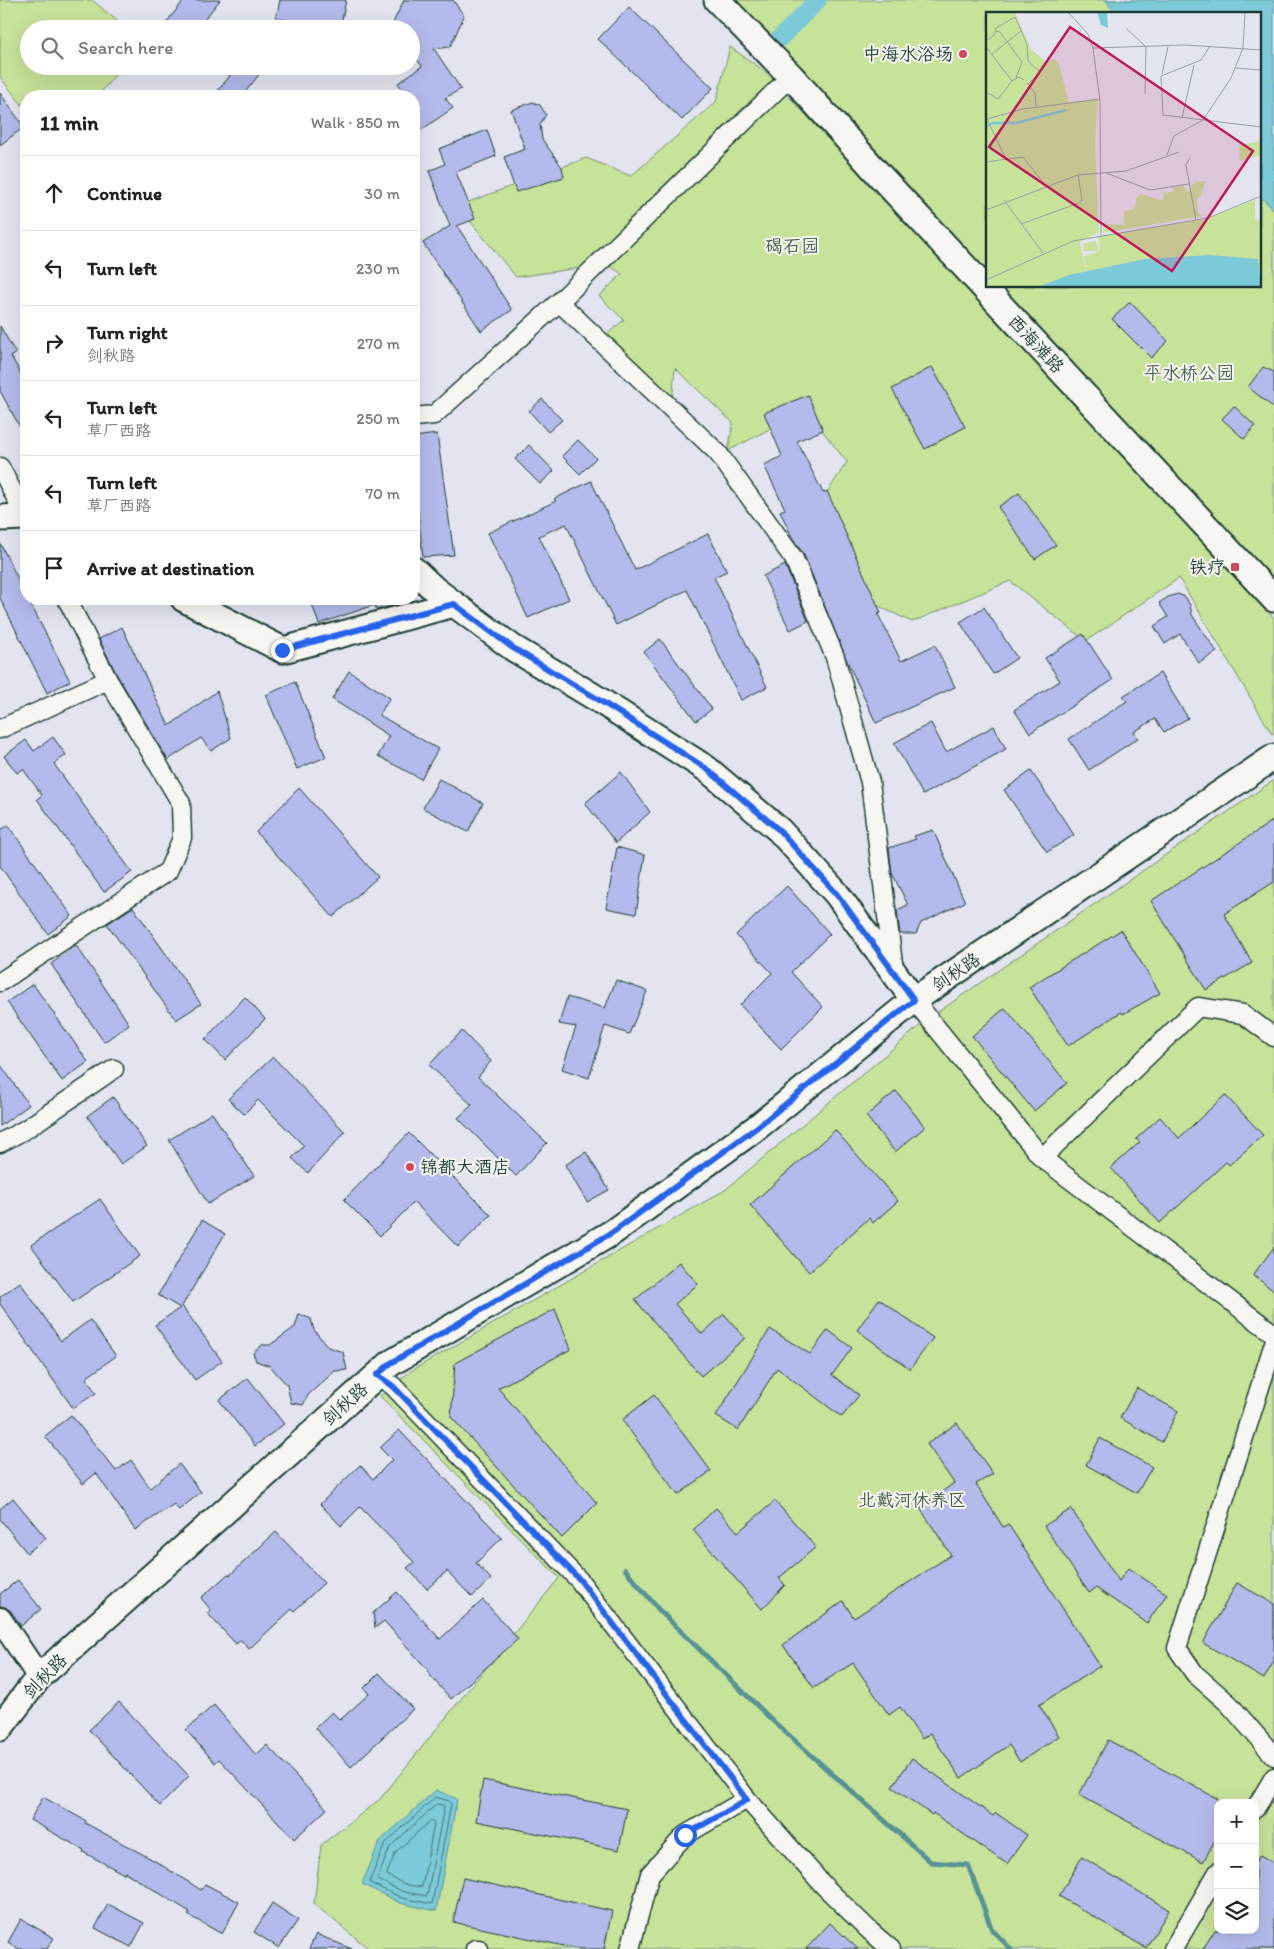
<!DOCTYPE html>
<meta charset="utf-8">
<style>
:root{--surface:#fff;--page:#f6f6f6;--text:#222;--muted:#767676;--line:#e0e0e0}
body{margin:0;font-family:Itim,"LXGW WenKai TC",sans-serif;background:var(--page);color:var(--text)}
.controls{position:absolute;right:15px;bottom:15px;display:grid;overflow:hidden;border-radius:10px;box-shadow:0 5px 20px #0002}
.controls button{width:45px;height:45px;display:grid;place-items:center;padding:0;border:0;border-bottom:1px solid var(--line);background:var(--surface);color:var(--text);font:25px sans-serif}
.stop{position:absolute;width:15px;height:15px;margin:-11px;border:4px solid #2563eb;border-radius:50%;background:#fff}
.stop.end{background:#2563eb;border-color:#fff;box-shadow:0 1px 5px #0008}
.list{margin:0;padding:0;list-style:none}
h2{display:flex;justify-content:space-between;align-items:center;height:65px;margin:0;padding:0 20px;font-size:21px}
h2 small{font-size:16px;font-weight:400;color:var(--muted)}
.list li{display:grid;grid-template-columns:32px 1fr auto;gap:15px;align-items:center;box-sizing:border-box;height:75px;padding:0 20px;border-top:1px solid var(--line)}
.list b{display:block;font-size:19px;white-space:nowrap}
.list p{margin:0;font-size:16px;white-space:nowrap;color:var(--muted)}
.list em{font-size:16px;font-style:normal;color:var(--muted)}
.icon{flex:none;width:28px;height:28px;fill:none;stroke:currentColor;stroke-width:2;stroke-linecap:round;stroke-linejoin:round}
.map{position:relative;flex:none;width:1274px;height:1949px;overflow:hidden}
.search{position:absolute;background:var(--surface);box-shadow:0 5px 20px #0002;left:20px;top:20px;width:400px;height:55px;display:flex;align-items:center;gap:12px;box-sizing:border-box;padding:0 18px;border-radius:28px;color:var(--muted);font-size:19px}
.panel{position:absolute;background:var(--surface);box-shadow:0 5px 20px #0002;left:20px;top:90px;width:400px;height:515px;border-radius:20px}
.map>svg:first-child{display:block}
.green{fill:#c7e299;stroke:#739066;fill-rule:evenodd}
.water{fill:#7bcad7;stroke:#569296}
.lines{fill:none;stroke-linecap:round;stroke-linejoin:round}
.shore{stroke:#447575;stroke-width:1}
.stream{stroke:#569296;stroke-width:5}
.canal{stroke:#7bcad7;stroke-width:18}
.building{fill:#b4baeb;stroke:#1f3d34}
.minor-casing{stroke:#1f3d34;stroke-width:21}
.tertiary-casing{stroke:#1f3d34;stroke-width:26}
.secondary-casing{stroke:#1f3d34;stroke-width:29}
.minor{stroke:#f6f6f2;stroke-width:18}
.tertiary{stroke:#f6f6f2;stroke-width:22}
.secondary{stroke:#f6f6f2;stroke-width:25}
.route{stroke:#2563eb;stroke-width:6}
.poi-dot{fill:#d1495b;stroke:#f6f6f2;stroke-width:2}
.labels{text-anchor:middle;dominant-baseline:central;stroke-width:4;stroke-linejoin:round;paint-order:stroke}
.poi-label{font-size:18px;fill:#1f3d34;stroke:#f6f6f2;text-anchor:end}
.park-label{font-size:18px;fill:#415e48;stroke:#f6f6f2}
.street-label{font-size:18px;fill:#1f3d34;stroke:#f6f6f2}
.inset-river{fill:none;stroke:#7bcad7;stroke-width:2.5}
.inset-road{fill:none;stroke:#94a1a5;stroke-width:1}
.view{fill:#c2185b;fill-opacity:0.15;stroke:#c2185b;stroke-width:2.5}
.inset-edge{fill:none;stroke:#1f3d34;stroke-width:2.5}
</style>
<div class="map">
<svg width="1274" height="1949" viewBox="0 0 1274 1949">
<rect width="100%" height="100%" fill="#e2e4f0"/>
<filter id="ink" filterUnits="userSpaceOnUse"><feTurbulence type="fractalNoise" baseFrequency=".02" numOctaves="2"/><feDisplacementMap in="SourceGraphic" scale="10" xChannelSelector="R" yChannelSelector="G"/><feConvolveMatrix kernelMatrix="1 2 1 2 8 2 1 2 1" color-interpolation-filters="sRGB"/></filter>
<g filter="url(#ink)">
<!-- green -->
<path class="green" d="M0,0H92L127,29H29V66H122L99,95L26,96V110L0,77Z
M722,0H1133L1141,14H988V283Z
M730,47L766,72L1274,618V733L1272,734L1179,578L1086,641L1010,581L912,622L868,601L822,500L847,462L806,410L728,451L733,423L675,368L671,415L606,335L624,320L599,296L622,274L607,264L516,277L458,206L586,158L631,176L716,102Z
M1260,159L1274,175V588L991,286H1260Z
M1274,780V1949H369L314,1904L321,1845L380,1799L559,1578L380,1396L411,1371L725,1190L928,1019ZM1218,1803H1255V1930H1218Z"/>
<!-- water -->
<path class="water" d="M1106,0H1274V210L1260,196V14H1115Z
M436,1790L457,1799L436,1911L400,1903L362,1884L380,1841Z"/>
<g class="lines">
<!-- shore -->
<path class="shore" d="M436,1797L449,1801L451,1804L432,1904L402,1898L370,1883V1880L385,1844Z
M437,1804L443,1805L444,1807L427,1896L404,1892L378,1880V1877L390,1847Z
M429,1822L432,1821L434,1824L422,1887L407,1885L388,1876L387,1873L396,1852Z"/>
<!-- stream -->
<path class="stream" d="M625,1569L659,1610L774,1722L931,1862L968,1865L992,1930L1011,1949"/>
<!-- canal -->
<path class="canal" d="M779,39L818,0"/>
</g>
<!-- building -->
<path class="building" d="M184,0H220L203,21L213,29H173L166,23Z
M280,0H346L340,29H325L276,18Z
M404,0H453L464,16L450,47L434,49L461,89L445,98L453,108L414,135V111L416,112L414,108V96H407L398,83L422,66L411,51V29H390Z
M629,7L713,88L682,120L598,39Z
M218,66H266L242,96H213L230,76Z
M0,93L24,127L0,145Z
M533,102L540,105L546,115L540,124L542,139L562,167L564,177L516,192L504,157L525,149L511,110Z
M487,130L496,156L456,172L475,219L457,226L512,310L481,331L423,243L450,226L429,171L445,164L439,149Z
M1130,302L1168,341L1151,358L1112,319Z
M0,326L16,354L11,356L26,384V438L0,391Z
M932,367L965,427L925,449L892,389Z
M1263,367L1274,372V408L1248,387Z
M808,395L823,430L797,441L823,493L827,491L881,613L878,614L901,661L935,645L955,687L876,723L847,661L804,555L792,537L780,511L785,509L764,465L782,456L764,413Z
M542,399L562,420L548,432L529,411Z
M1234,406L1255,426L1244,439L1222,419Z
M437,434L454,555L423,557L414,478V437Z
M578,440L596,458L580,474L562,456Z
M529,445L554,471L540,484L515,459Z
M591,481L635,570L708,534L727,571L714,577L767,687L741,700L687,590L616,625L566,524L539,536L569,599L528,618L488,533L556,501L554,499Z
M1019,493L1056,545L1035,559L998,507Z
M0,543L26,595V599H28L70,681L47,693L0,598Z
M785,565L808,621L790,630L763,576Z
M1178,594L1185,597L1190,605L1192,615L1217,652L1199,663L1180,634L1165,644L1154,626L1168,617L1159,603L1168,597Z
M310,599H406L397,604L377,610L374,605L319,624Z
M984,607L1017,658L993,674L960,622Z
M122,627L169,726L217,691L231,738L211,751L201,738L168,760L117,675L99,639Z
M1083,634L1113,680L1030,733L1014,710L1060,681L1045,658Z
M660,639L712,709L696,721L644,652Z
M349,671L390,698L379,715L438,749L421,779L378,756L389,736L332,699Z
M1160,673L1188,718L1164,732L1155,719L1134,732L1138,738L1089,770L1069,739L1127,701L1123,696Z
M295,682L326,757L297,769L266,695Z
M931,723L946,752L994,726L1006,749L923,795L894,743Z
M53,737L66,755L54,764L132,872L104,892L37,799L42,795L23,769L17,773L4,756L26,740L34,751Z
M1031,771L1074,835L1047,852L1004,790Z
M621,772L650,812L616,843L585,803Z
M439,779L483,803L468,832L423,808Z
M299,788L378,877L333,917L256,832Z
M1274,820V882L1224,914L1252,963L1206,990L1151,901Z
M8,825L72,916L48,934L0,866V831Z
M933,830L965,902L921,923L916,934H900L897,910L908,905L892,873L889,848L916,839L914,836Z
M617,847L645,855L636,914L606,908Z
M787,886L830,934L791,972L823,1007L781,1049L740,1005L772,973L736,935Z
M133,907L201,1004L176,1020L107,924Z
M1121,930L1160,993L1123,1014L1121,1012L1068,1046L1029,987Z
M76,945L129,1024L104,1042L51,964Z
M616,980L647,991L629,1034L605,1026L589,1078L562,1069L576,1027L559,1024L567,997L605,1008Z
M33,984L88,1062L62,1081L7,1002Z
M245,997L265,1019L225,1060L205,1039Z
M1005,1008L1067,1083L1034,1111L972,1036Z
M462,1031L491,1061L478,1077L547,1143L516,1176L458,1118L472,1105L429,1065Z
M273,1057L345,1132L308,1173L292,1158L304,1146L258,1100L244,1114L228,1099Z
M0,1064L29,1105L0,1126Z
M896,1091L925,1127L895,1152L866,1116Z
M1225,1095L1263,1135L1229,1165L1226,1162L1160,1223L1111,1168L1140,1142L1136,1139L1160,1117L1179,1138Z
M113,1097L147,1146L121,1164L87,1116Z
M212,1113L254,1176L208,1204L169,1140Z
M835,1130L898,1201L873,1223L869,1218L809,1272L750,1205Z
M409,1133L491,1215L458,1247L414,1202L380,1236L344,1200Z
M586,1152L609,1190L587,1202L565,1165Z
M100,1199L140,1256L73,1302L31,1245Z
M202,1220L225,1234L182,1306L222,1361L195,1380L155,1325L180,1308L158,1295Z
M1274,1247V1291L1253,1275Z
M679,1262L698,1284L675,1304L702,1334L724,1314L745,1338L701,1376L635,1300Z
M20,1282L61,1341L90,1320L116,1356L86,1378L96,1393L73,1408L0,1304V1297Z
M879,1299L933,1338L910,1369L857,1330Z
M555,1309L571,1349L498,1388L597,1503L562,1538L451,1417L455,1363Z
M299,1314L311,1319L314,1330L328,1347L343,1352L347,1370L335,1371L308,1395L303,1405L291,1403L287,1385L270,1366L256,1361L253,1353L262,1345H270L295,1327Z
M770,1329L810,1354L828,1330L852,1348L832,1375L859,1395L842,1417L777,1368L738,1430L716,1416Z
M248,1378L284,1424L255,1446L219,1400Z
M1137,1388L1178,1411L1162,1442L1120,1418Z
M654,1395L711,1471L678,1495L622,1420Z
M71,1415L116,1471L131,1460L150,1488L179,1464L201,1492L179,1510L174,1504L135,1530L96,1473L83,1484L45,1436Z
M957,1423L993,1474L976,1484L1003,1527L1008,1524L1100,1666L1039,1705L1059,1736L1020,1762L1009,1745L961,1778L930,1733L922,1739L900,1707L889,1715L853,1663L814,1688L783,1645L843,1601L854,1618L951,1555L920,1508L954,1483L927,1444Z
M399,1430L502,1538L476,1563L491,1579L472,1597L447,1571L427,1589L407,1568L414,1562L360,1507L341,1526L320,1504L360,1465L373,1479L392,1460L380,1448Z
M1100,1438L1152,1467L1137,1493L1086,1465Z
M13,1498L46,1538L27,1553L0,1519V1509Z
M775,1501L816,1547L779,1578L785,1585L762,1609L693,1530L716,1508L738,1532Z
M1071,1509L1119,1581L1128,1568L1167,1594L1147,1623L1096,1588L1089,1593L1044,1526Z
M276,1532L324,1583L294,1611L292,1609L249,1649L241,1640L236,1644L207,1613L211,1610L201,1598L228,1574L230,1575Z
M18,1580L41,1609L21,1626L11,1611L5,1607L0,1606V1594Z
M1237,1583L1274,1604V1661L1264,1679L1203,1643Z
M397,1592L440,1639L483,1600L518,1639L451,1699L427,1672L428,1670L384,1621L375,1628L373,1613Z
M379,1673L413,1709L351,1767L315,1728L332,1712L340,1720L369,1694L364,1688Z
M119,1702L189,1776L160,1806L89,1730Z
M214,1705L256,1755L267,1745L327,1809L294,1839L219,1759L215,1763L186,1730Z
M1108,1740L1218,1799V1835L1203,1862L1079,1795Z
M912,1758L993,1816L996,1813L1027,1835L1007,1864L933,1813L932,1815L892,1787Z
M483,1780L627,1809L619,1850L476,1821Z
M43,1797L86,1821L85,1823L155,1861L201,1890L205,1884L239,1902L222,1934L188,1915L190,1912L125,1872L124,1874L83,1852L84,1850L30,1820Z
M1260,1855L1274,1863V1949H1203L1215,1930H1255V1863Z
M1082,1857L1169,1910L1146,1948L1059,1896Z
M463,1878L612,1911L604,1949H578L453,1922Z
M272,1903L298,1920L279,1948L254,1932Z
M108,1904L144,1923L131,1947L95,1928Z
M21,1919L54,1938L47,1949H19L8,1942Z
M830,1923L858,1949H806Z
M316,1934L352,1949H309Z"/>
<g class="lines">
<defs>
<path id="minor" d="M559,302L718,453L794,559L835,657L870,782L894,971
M414,417L434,415L559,302L791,76
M0,467L26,517
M0,729L108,680
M0,982L168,871L182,838L181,803L108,680L67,599
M914,1000L1042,1158L1274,1334
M0,1143L26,1129L114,1069
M1042,1158L1198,1007L1243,1014L1274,1037
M1274,1343L1177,1648L1195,1674L1229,1704L1274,1756
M377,1375L393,1386L579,1580L747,1799L824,1886L870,1931L891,1949
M1255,1809L1274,1777
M475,1949H479
M630,1949L650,1874L685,1835L747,1799
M1173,1949L1218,1872"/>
<path id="tertiary" d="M0,1619L39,1677"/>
<path id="secondary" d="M717,0L791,76L882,178L1274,599
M0,518L26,517
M414,570L434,589L513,648L596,698L707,769L779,830L836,893L914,1000
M184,599L283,650L454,604
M0,1728L39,1677L391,1363L613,1232L756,1128L914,1000L1274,757"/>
</defs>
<!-- minor casing -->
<use href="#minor" class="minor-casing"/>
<!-- tertiary casing -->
<use href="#tertiary" class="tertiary-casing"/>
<!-- secondary casing -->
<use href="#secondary" class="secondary-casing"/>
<!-- minor -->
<use href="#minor" class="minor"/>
<!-- tertiary -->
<use href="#tertiary" class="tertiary"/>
<!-- secondary -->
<use href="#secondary" class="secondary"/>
</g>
</g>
<g class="lines" filter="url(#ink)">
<!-- route -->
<path class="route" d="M282,650L454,604L513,648L596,698L707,769L779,830L836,893L914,1000L756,1128L613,1232L391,1363L377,1375L393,1386L580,1580L747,1800L685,1835"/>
</g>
<!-- markers -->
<g class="poi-dot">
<circle cx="963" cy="54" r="5"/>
<rect x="1230" y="562" width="10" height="10" rx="2.5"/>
<circle cx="410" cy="1167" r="5"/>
</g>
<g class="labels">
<!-- poi labels -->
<g class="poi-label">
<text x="953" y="54">中海水浴场</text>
<text x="1225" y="567">铁疗</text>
<text x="420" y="1167" text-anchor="start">锦都大酒店</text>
</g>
<!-- park labels -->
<g class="park-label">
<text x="792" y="246">碣石园</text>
<text x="1189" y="373">平水桥公园</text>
<text x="912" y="1500">北戴河休养区</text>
</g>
<!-- street labels -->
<g class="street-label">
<text transform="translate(1036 344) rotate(47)">西海滩路</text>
<text transform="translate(956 972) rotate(-34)">剑秋路</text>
<text transform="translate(345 1404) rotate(-42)">剑秋路</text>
<text transform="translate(45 1676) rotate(-46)">剑秋路</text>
</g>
</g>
<!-- overview -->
<g transform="translate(986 12)">
<rect width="275" height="275" fill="#e2e4f0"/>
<path d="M0,0H29L45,37L60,50L68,47L73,52L83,91L112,86L109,131L113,220L94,230L103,275H0ZM273,129L275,143L254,149L253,134ZM219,169L215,184L211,187L212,200L216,204L117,221V212L138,213V200L148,197L151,185L155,182L177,189L178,179L181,181L189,179L185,175L197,174L202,180L208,170ZM269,188V208H275V258L101,262L98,244L114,239L112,224L220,207ZM110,229L113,239H97L98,231Z" fill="#c7e299"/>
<path d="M111,0H121L122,16L115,13ZM224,243L272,247L275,275H52L83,263L159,247Z" fill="#7bcad7"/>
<path class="inset-river" d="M0,115L7,111H30L80,98"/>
<path class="inset-road" d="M82,0L102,22L107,36L114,89L115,223M140,16L160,35L159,82M9,19L14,20L36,50L30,66M0,29L9,22L10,16L29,5L41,32L42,49L54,60L42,72M224,34L215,48L175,64L177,103L275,115M0,35L26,69L33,65L38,68M107,36L199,33L275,38M6,42L35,19M250,56L275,58M176,62L182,35M41,71L49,81L50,95M2,81L12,87L26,69M0,105L20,147M196,106L208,53M1,107L37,97L114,87M181,143L188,124L217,108L245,66L257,36L259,0M204,146L200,153L210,208M0,150L37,145L60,174M115,161L140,159L193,140M120,161L164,178L203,172M18,188L57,241M0,198L92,163L115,161M35,212L93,191L96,188L92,163M0,268L87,229L222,206L275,184"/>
<path class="view" d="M84,15L267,139L186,259L3,135Z"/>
<rect width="275" height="275" class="inset-edge"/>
</g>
</svg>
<div class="controls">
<button>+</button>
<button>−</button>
<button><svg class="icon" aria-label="layers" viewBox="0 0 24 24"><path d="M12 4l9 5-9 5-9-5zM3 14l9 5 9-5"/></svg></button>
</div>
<div class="stop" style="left:685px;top:1835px"></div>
<div class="stop end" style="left:282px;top:650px"></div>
<div class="search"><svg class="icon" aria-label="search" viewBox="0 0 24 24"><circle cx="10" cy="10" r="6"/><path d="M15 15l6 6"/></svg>Search here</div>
<section class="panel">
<h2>11 min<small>Walk · 850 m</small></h2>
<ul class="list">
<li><svg class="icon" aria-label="ahead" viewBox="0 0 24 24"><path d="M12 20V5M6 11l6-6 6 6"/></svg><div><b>Continue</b></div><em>30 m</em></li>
<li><svg class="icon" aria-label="left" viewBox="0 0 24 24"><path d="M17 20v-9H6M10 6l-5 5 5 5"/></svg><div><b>Turn left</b></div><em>230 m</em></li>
<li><svg class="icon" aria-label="right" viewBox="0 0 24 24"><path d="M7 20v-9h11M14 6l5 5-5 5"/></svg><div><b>Turn right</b><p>剑秋路</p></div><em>270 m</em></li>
<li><svg class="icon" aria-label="left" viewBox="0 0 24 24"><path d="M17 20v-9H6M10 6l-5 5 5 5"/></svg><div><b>Turn left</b><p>草厂西路</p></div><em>250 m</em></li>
<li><svg class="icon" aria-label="left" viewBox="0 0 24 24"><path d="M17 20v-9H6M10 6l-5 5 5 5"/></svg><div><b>Turn left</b><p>草厂西路</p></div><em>70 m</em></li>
<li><svg class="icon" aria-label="arrive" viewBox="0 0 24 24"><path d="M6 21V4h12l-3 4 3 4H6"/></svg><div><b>Arrive at destination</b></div></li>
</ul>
</section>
</div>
